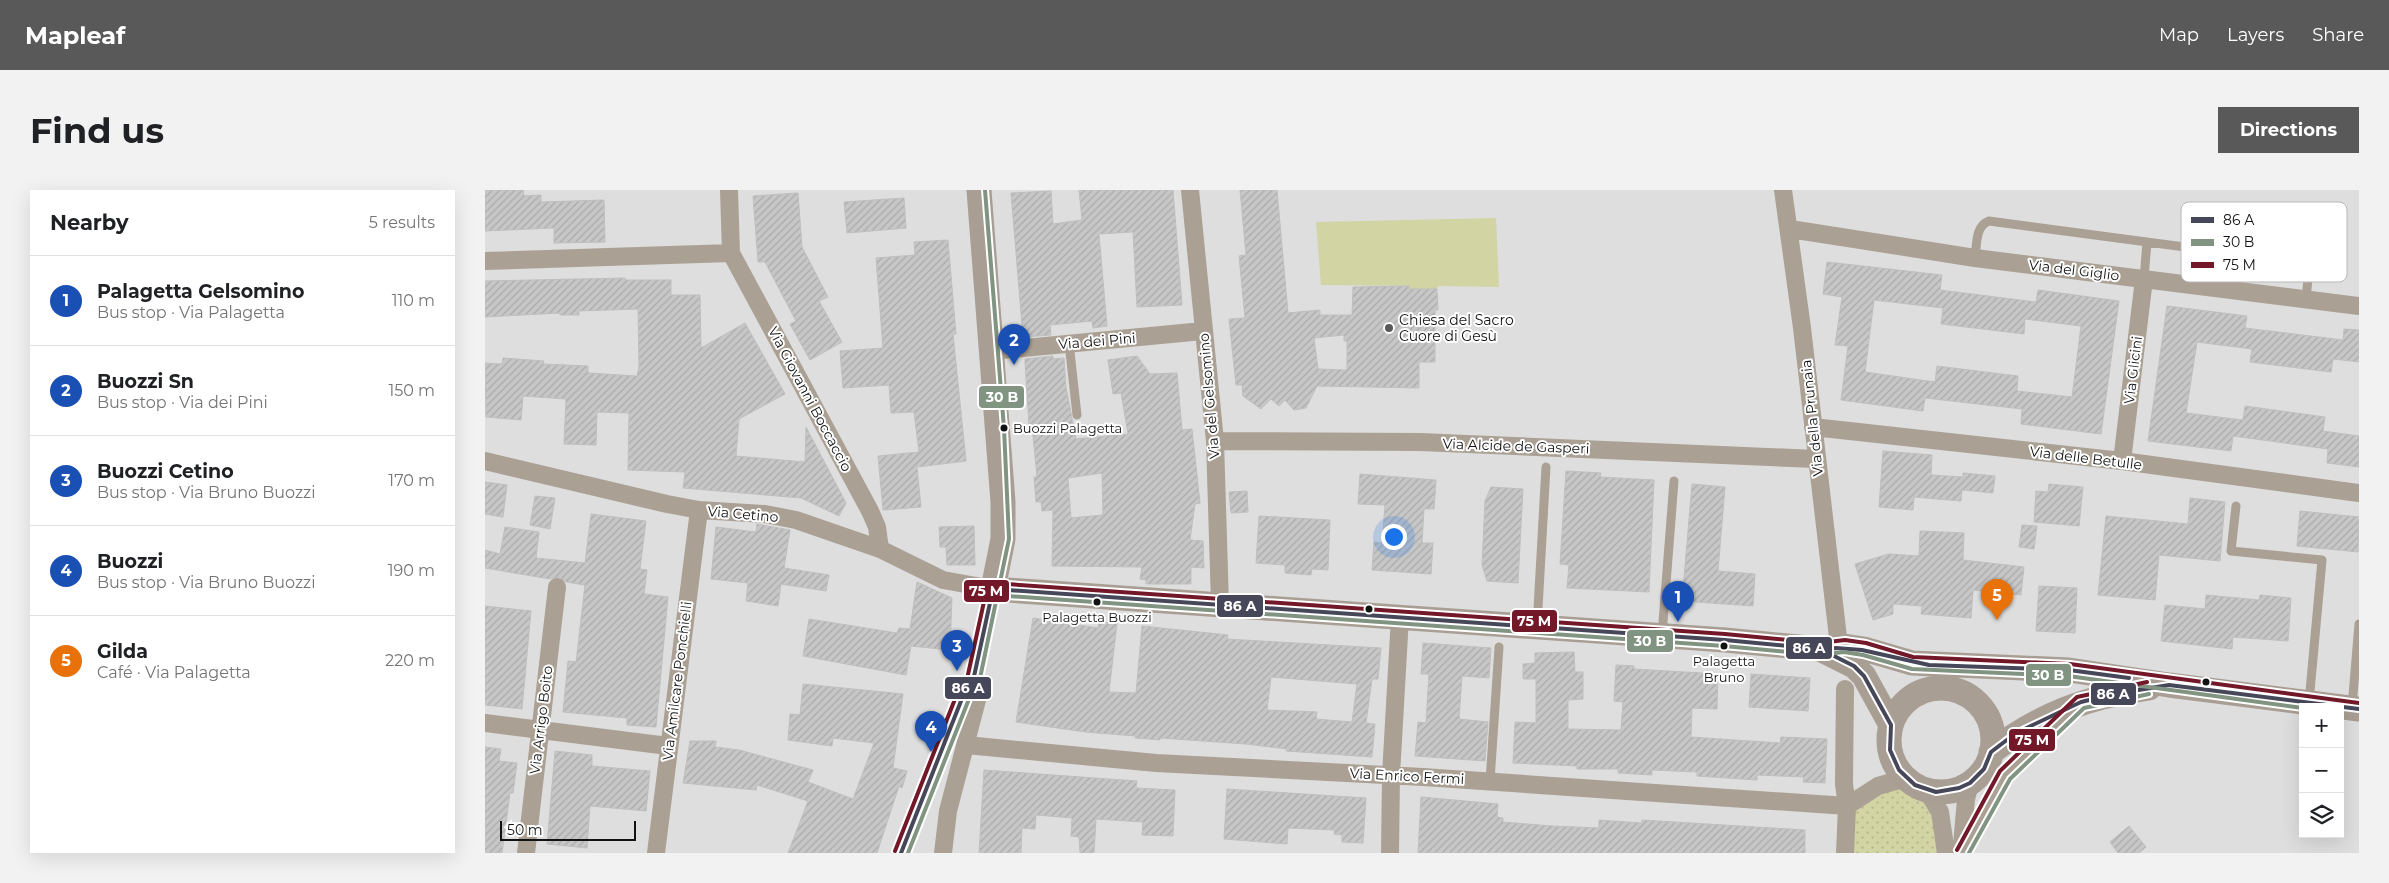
<!DOCTYPE html>
<meta charset="utf-8">
<style>
:root{--surface:#fff;--page:#f2f2f2;--text:#202124;--muted:#757577;--line:#e0e0e0;--accent:#59595a}
body{margin:0;font-family:Montserrat,sans-serif;background:var(--page);color:var(--text)}
.controls{position:absolute;right:15px;bottom:15px;display:grid;overflow:hidden;border-radius:0px;box-shadow:0 5px 20px #0002}
.controls button{width:45px;height:45px;display:grid;place-items:center;padding:0;border:0;border-bottom:1px solid var(--line);background:var(--surface);color:var(--text);font:25px sans-serif}
.scale{position:absolute;left:15px;bottom:12px;width:136px;box-sizing:border-box;padding-left:5px;border:2px solid #111212;border-top:0;font-size:14px;line-height:18px;white-space:nowrap;color:#111212;-webkit-text-stroke:4px #fff;paint-order:stroke}
.you{position:absolute;left:908px;top:346px;width:18px;height:18px;margin:-12px;border:4px solid #fff;border-radius:50%;background:#1a73e8;box-shadow:0 0 0 8px #1a73e833}
.badge{display:grid;place-items:center;width:32px;height:32px;border-radius:50%;background:var(--accent);color:#fff;font-size:16px;font-weight:700}
.pin{position:absolute;translate:-50% -41px;filter:drop-shadow(0 1px 2px #0008)}
.pin::after{content:'';position:absolute;top:26px;width:18px;height:15px;background:inherit;clip-path:polygon(0 0,100% 0,50% 100%)}
.list{margin:0;padding:0;list-style:none}
h2{display:flex;justify-content:space-between;align-items:center;height:65px;margin:0;padding:0 20px;font-size:21px}
h2 small{font-size:16px;font-weight:400;color:var(--muted)}
.list li{display:grid;grid-template-columns:32px 1fr auto;gap:15px;align-items:center;box-sizing:border-box;height:90px;padding:0 20px;border-top:1px solid var(--line)}
.list b{display:block;font-size:19px;white-space:nowrap}
.list p{margin:0;font-size:16px;white-space:nowrap;color:var(--muted)}
.list em{font-size:16px;font-style:normal;color:var(--muted)}
.icon{flex:none;width:28px;height:28px;fill:none;stroke:currentColor;stroke-width:2;stroke-linecap:round;stroke-linejoin:round}
.map{position:relative;flex:none;width:1874px;height:663px;overflow:hidden;border-radius:0px}
header{display:flex;align-items:center;gap:30px;box-sizing:border-box;height:70px;padding:0 25px;background:var(--accent);color:#fff}
header strong{font-size:24px}
nav{display:flex;gap:28px;margin-inline-start:auto;font-size:18px}
.intro{display:flex;align-items:center;justify-content:space-between;box-sizing:border-box;height:120px;padding:0 30px}
h1{margin:0;font-size:35px}
.button{padding:12px 22px;border-radius:0px;background:var(--accent);color:#fff;font-size:18px;font-weight:700}
main{display:flex;gap:30px;padding:0 30px}
aside{flex:1;background:var(--surface);border-radius:0px;box-shadow:0 5px 20px #0002}
.map>svg:first-child{display:block}
.green{fill:#d2d4a4}
.park{fill:url(#park-dots)}
.building{fill:url(#building-hatch);stroke:#bfbfbf;fill-rule:evenodd}
.lines{fill:none;stroke-linecap:round;stroke-linejoin:round}
.lane{stroke:#aba094;stroke-width:9}
.street{stroke:#aba094;stroke-width:18}
.secondary{stroke:#a89e93;stroke-width:25}
.bus-1-casing{stroke:#fff;stroke-width:8}
.bus-2-casing{stroke:#fff;stroke-width:8}
.bus-3-casing{stroke:#fff;stroke-width:8}
.bus-1{stroke:#47475a;stroke-width:4}
.bus-2{stroke:#819481;stroke-width:4}
.bus-3{stroke:#721828;stroke-width:4}
.poi-dot{fill:#59595a;stroke:#fff;stroke-width:2}
.bus-dot{fill:#111212;stroke:#fff;stroke-width:2}
.labels{text-anchor:middle;dominant-baseline:central;stroke-width:4;stroke-linejoin:round;paint-order:stroke}
.bus-label{font-size:13px;fill:#111212;stroke:#fff}
.street-label{font-size:14px;fill:#111212;stroke:#fff}
.poi-label{font-size:14px;fill:#111212;stroke:#fff;text-anchor:start}
.key{fill:#fff;stroke:#b8b8b8;stroke-width:1}
.key-label{font-size:14px;fill:#111212}
.line-badge{stroke:#fff;stroke-width:2}
.badge-label{font-size:14px;text-anchor:middle;font-weight:bold;fill:#fff}
</style>
<header>
<strong>Mapleaf</strong>
<nav><a>Map</a><a>Layers</a><a>Share</a></nav>
</header>
<div class="intro"><h1>Find us</h1><a class="button">Directions</a></div>
<main>
<aside>
<h2>Nearby<small>5 results</small></h2>
<ul class="list">
<li><span class="badge" style="background:#1a4fb4">1</span><div><b>Palagetta Gelsomino</b><p>Bus stop · Via Palagetta</p></div><em>110 m</em></li>
<li><span class="badge" style="background:#1a4fb4">2</span><div><b>Buozzi Sn</b><p>Bus stop · Via dei Pini</p></div><em>150 m</em></li>
<li><span class="badge" style="background:#1a4fb4">3</span><div><b>Buozzi Cetino</b><p>Bus stop · Via Bruno Buozzi</p></div><em>170 m</em></li>
<li><span class="badge" style="background:#1a4fb4">4</span><div><b>Buozzi</b><p>Bus stop · Via Bruno Buozzi</p></div><em>190 m</em></li>
<li><span class="badge" style="background:#e8710a">5</span><div><b>Gilda</b><p>Café · Via Palagetta</p></div><em>220 m</em></li>
</ul>
</aside>
<div class="map">
<svg width="1874" height="663" viewBox="0 0 1874 663">
<defs>
<pattern id="park-dots" width="8" height="8" patternUnits="userSpaceOnUse" patternTransform="scale(1.25)"><rect width="8" height="8" fill="#d2d4a4"/><path d="M2 2h.1M6 6h.1" fill="none" stroke="#b3b58c" stroke-width="1.8" stroke-linecap="round"/></pattern>
<pattern id="building-hatch" width="6" height="6" patternUnits="userSpaceOnUse" patternTransform="scale(1.25)"><rect width="6" height="6" fill="#c7c7c8"/><path d="M-1 1l2-2M0 6l6-6M5 7l2-2" fill="none" stroke="#aaaaab"/></pattern>
</defs>
<rect width="100%" height="100%" fill="#dededf"/>
<!-- green -->
<path class="green" d="M1011,28L1014,97L953,96L952,99H924V96L836,95L831,32Z"/>
<!-- park -->
<path class="park" d="M1421,588L1441,599L1461,663H1360L1362,616Z"/>
<!-- building -->
<path class="building" d="M0,0H38L39,6L56,5V12L119,10L120,52L69,53V38L0,41Z
M594,0H688L697,115L652,117L648,42L614,44L622,136L608,138L607,131L565,135L566,145L538,147L526,3L566,1L568,34L597,30Z
M755,0H792L803,123L835,120V125H867L868,97L924,96V99H952L953,120H950V172H934V198L832,196L821,218L809,220L800,210L794,216L786,209L776,219L758,206L757,195H751L744,129L760,128L754,66L761,65ZM859,145V151H862V180L833,179L829,148Z
M313,3L317,57L343,107L334,111L357,152L325,170L305,134L311,131L280,72H273L268,6Z
M419,8L421,38L362,43L359,12Z
M463,50L471,144H468L481,271L432,277L436,317L398,320L393,266L434,262L429,222L406,223L404,195L358,198L355,161L398,158L391,68L430,65L429,52Z
M1342,72L1457,85L1455,100L1551,112L1553,100L1634,111L1616,244L1536,234L1537,219L1440,208L1438,221L1356,210L1363,156L1350,155L1357,107L1338,104ZM1389,110L1458,118L1456,134L1539,144L1540,129L1596,136L1587,207L1532,201L1533,186L1452,176L1450,192L1380,182Z
M140,88V90H186V105H215L216,158L260,133L300,204L254,229L251,266L320,272L321,237L361,313L354,326L316,308L198,298L200,282L143,280L144,223L112,222L111,255L79,254L81,209L38,206L36,230L1,227L0,173L17,174L18,168L59,171L58,174L103,176V183L152,186L154,177L153,119L94,121V125H75V123L0,127V91Z
M1682,116L1762,126L1760,138L1858,150L1859,139L1874,140V172L1848,169L1846,182L1765,172L1767,159L1712,152L1701,223L1758,230L1760,216L1840,227L1838,241L1874,246V277L1842,273L1843,259L1748,246L1746,261L1663,251Z
M568,166V169L579,168L581,197L591,249L643,244L636,203L628,204L623,170L652,166L665,184L692,183L697,240L707,239L715,313L710,314L705,350L718,351L719,378L706,377V394H661V390L655,389L657,377L567,376L568,320L557,321L556,312H551L549,287H552L547,235H544L540,172V169ZM617,283L618,325L586,328L583,288Z
M1398,261L1447,265L1446,285L1478,287V283L1510,286L1508,303L1477,300L1476,311L1429,307L1428,320L1394,317Z
M1081,281L1116,283L1115,287L1169,290L1164,402L1082,398L1084,375L1075,374Z
M875,284L951,290L949,319H939L937,353H948L946,384L887,380L889,352L897,353L900,315L873,314Z
M0,292L22,295L18,327L0,324Z
M1207,294L1240,297L1233,381L1270,384L1268,416L1197,411Z
M1564,294L1598,297L1594,336L1549,332L1551,301L1563,302Z
M1006,297L1038,299L1033,393L1002,391L997,375L1000,311Z
M762,301L763,322L746,323L744,302Z
M50,306L70,308L65,339L45,335Z
M1705,308L1740,312L1735,371L1674,365L1670,410L1613,405L1621,326L1703,334Z
M1815,321L1874,327L1873,362L1812,356Z
M106,324L161,331L155,379L162,380L159,404L183,407L171,537L142,535V528L78,522L83,471L91,472L100,395L81,392L74,387L65,389L0,378V360L15,364L20,337L54,342L51,368L100,373Z
M774,326L845,330L843,380L827,379L826,385L800,383V375L771,373Z
M272,334L305,340L299,378L344,385L341,401L296,394L293,416L261,411L263,393L226,389L231,337L271,342Z
M1537,335L1552,336L1549,359L1534,357Z
M489,336L490,375H462L461,357H455L454,337Z
M1435,341L1479,343L1478,370L1539,377L1536,405L1488,400L1486,428L1436,424L1437,416L1408,414V424L1388,430L1370,374L1404,364L1434,366Z
M432,392L467,408L465,460L426,456L421,485L318,466L324,429L412,443L414,438L425,439Z
M1554,396L1592,398L1590,443L1551,441Z
M1721,405L1774,410L1775,405L1806,408L1803,451L1748,447L1747,459L1676,451L1680,415L1720,419Z
M0,416L46,421L37,519L0,515Z
M548,428L613,438L614,432L632,433L624,502L651,503L657,436L743,445L742,449L896,458L893,489H887L881,533L890,534L887,567L801,561L802,559L761,554L675,548V550L650,548L651,546L600,542L531,532ZM786,487L872,494L867,532L831,529L832,522L782,520Z
M938,453L1006,458L1004,488L977,486L974,529L1003,532L1000,571L930,566L933,532L941,533L944,484H936Z
M1089,462L1090,482H1098V509L1083,510V539L1136,540L1138,512L1129,511L1131,475L1149,476V479L1233,484L1232,519L1207,518L1206,547L1295,553L1296,547L1342,549L1340,593L1318,592L1319,587L1272,585V590L1212,586V582L1167,580V585L1133,583V579H1092V576L1028,573L1030,532L1051,533V489H1038V474L1050,473V463Z
M1266,484L1325,488L1323,521L1264,517Z
M318,494L418,504L408,578L422,581L417,598L414,596L392,663H303L323,611L272,595L271,600L198,593L205,551H231L230,557L254,560L328,580L323,592L368,609L389,553L348,548L347,556L303,550L305,524L315,525Z
M0,557L16,559L14,571L32,573L28,603H25L17,663H0Z
M70,561L107,565V576L165,581L161,621L105,616L102,658L62,654Z
M499,580L652,591L651,598L690,600L688,646L657,645L658,632L611,629L609,663H595L594,647L586,646L587,628L551,625L550,639L537,638L536,663H494Z
M742,599L881,608L878,653L857,652V645L849,644L850,640L803,638L802,654L739,649Z
M936,607L1013,614L1012,627L1018,628V632L1067,636L1114,638V630L1157,633V630L1320,640V663H933Z
M1644,636L1661,657L1654,663H1633L1625,652Z"/>
<g class="lines">
<!-- lane -->
<path class="lane" d="M1490,68C1492,55 1490,36 1504,31L1813,72L1824,79L1821,109
M1659,89L1662,52
M584,153L592,225
M1751,316L1746,361L1837,370L1824,512
M1052,436L1061,277
M1177,445L1189,291
M1867,517L1874,434
M1005,591L1014,457"/>
<!-- street -->
<path class="street" d="M244,0L246,63L385,321L392,337L395,359
M705,0L730,251L735,414
M1298,0L1317,138L1354,456
M1305,39L1490,68L1874,116
M0,71L246,63
M507,161L718,141
M1328,237L1637,271L1874,303
M730,251L935,252L1331,269
M0,271L182,314L214,320L280,324L311,330L395,359L458,390L508,399L488,491L478,506L416,663
M1637,271L1659,89
M1360,499L1359,594L1362,616L1360,663
M0,533L183,556
M481,555L671,573L938,587L1362,616
M1441,599L1455,622L1461,663
M1362,616L1393,596L1421,588
M1477,655L1481,609L1485,593
M1477,661L1520,585L1582,525
M41,663L72,397
M171,663L214,320
M458,663L463,621L492,510L488,491
M905,663L906,585L915,427"/>
<!-- secondary -->
<path class="secondary" d="M494,0L518,312V349L508,399L1240,450L1335,459L1359,456L1379,459L1427,473L1584,480L1684,495L1874,519
M1337,460L1369,476L1379,486L1406,535
M1404 550a52 52 0 1 1 104 0a52 52 0 1 1-104 0Z
M1506,562C1556,524 1602,507 1664,498"/>
<defs>
<path id="bus-1" d="M508,399L1240,450L1335,459L1369,476L1379,486L1406,535L1405,560L1414,580L1430,595L1451,602L1474,598L1485,593L1499,579L1506,562L1531,543L1596,512L1629,504L1684,495L1874,519
M1337,459L1351,458L1377,460L1444,475L1584,480L1644,488
M416,663L478,506L488,491L508,399"/>
<path id="bus-2" d="M508,405L1239,456L1334,465L1359,462L1378,465L1427,479L1583,486L1818,518
M423,663L484,509L494,493L524,349L519,238L500,0
M1484,663L1525,589L1599,518L1664,504"/>
<path id="bus-3" d="M1472,660L1515,581L1592,507L1662,492
M410,661L472,504L482,489L502,398L507,393L1240,444L1335,453L1360,450L1381,453L1428,467L1585,474L1874,513"/>
</defs>
<!-- bus-1 casing -->
<use href="#bus-1" class="bus-1-casing"/>
<!-- bus-2 casing -->
<use href="#bus-2" class="bus-2-casing"/>
<!-- bus-3 casing -->
<use href="#bus-3" class="bus-3-casing"/>
<!-- bus-1 -->
<use href="#bus-1" class="bus-1"/>
<!-- bus-2 -->
<use href="#bus-2" class="bus-2"/>
<!-- bus-3 -->
<use href="#bus-3" class="bus-3"/>
</g>
<!-- markers -->
<circle class="poi-dot" cx="904" cy="138" r="5"/>
<g class="bus-dot">
<circle cx="519" cy="238" r="4.5"/>
<circle cx="612" cy="412" r="4.5"/>
<circle cx="884" cy="419" r="4.5"/>
<circle cx="1239" cy="456" r="4.5"/>
<circle cx="1721" cy="492" r="4.5"/>
</g>
<g class="labels">
<!-- bus labels -->
<g class="bus-label">
<text x="528" y="238" text-anchor="start">Buozzi Palagetta</text>
<text x="612" y="427">Palagetta Buozzi</text>
<text x="1239" y="471">Palagetta<tspan x="1239" dy="16">Bruno</tspan></text>
</g>
<!-- street labels -->
<g class="street-label">
<text transform="translate(1589 80) rotate(7)">Via del Giglio</text>
<text transform="translate(612 151) rotate(-5)">Via dei Pini</text>
<text transform="translate(1648 180) rotate(-83)">Via Glicini</text>
<text transform="translate(724 206) rotate(-95)">Via del Gelsomino</text>
<text transform="translate(325 209) rotate(62)">Via Giovanni Boccaccio</text>
<text transform="translate(1327 228) rotate(-96)">Via della Prunaia</text>
<text transform="translate(1031 256) rotate(2)">Via Alcide de Gasperi</text>
<text transform="translate(1601 268) rotate(7)">Via delle Betulle</text>
<text transform="translate(258 324) rotate(5)">Via Cetino</text>
<text transform="translate(192 491) rotate(-83)">Via Amilcare Ponchielli</text>
<text transform="translate(56 530) rotate(-83)">Via Arrigo Boito</text>
<text transform="translate(922 586) rotate(3)">Via Enrico Fermi</text>
</g>
<!-- poi labels -->
<g class="poi-label">
<text x="914" y="130">Chiesa del Sacro<tspan x="914" dy="16">Cuore di Gesù</tspan></text>
</g>
</g>
<!-- legend -->
<rect x="1696" y="12" width="166" height="80" rx="8" class="key"/>
<rect x="1706" y="27" width="23" height="6" fill="#47475a"/>
<rect x="1706" y="49" width="23" height="7" fill="#819481"/>
<rect x="1706" y="72" width="23" height="6" fill="#721828"/>
<g class="key-label">
<text x="1738" y="35">86 A</text>
<text x="1738" y="57">30 B</text>
<text x="1738" y="80">75 M</text>
</g>
<g class="line-badge">
<rect x="493" y="195" width="47" height="24" rx="5" fill="#819481"/>
<rect x="478" y="389" width="47" height="24" rx="5" fill="#721828"/>
<rect x="731" y="404" width="48" height="24" rx="5" fill="#47475a"/>
<rect x="1026" y="419" width="47" height="24" rx="5" fill="#721828"/>
<rect x="1141" y="439" width="48" height="24" rx="5" fill="#819481"/>
<rect x="1300" y="446" width="48" height="24" rx="5" fill="#47475a"/>
<rect x="1540" y="473" width="47" height="24" rx="5" fill="#819481"/>
<rect x="459" y="486" width="48" height="24" rx="5" fill="#47475a"/>
<rect x="1605" y="492" width="47" height="24" rx="5" fill="#47475a"/>
<rect x="1523" y="538" width="48" height="24" rx="5" fill="#721828"/>
</g>
<g class="badge-label">
<text x="517" y="212">30 B</text>
<text x="501" y="406">75 M</text>
<text x="755" y="421">86 A</text>
<text x="1049" y="436">75 M</text>
<text x="1165" y="456">30 B</text>
<text x="1324" y="463">86 A</text>
<text x="1563" y="490">30 B</text>
<text x="483" y="503">86 A</text>
<text x="1628" y="509">86 A</text>
<text x="1547" y="555">75 M</text>
</g>
</svg>
<div class="controls">
<button>+</button>
<button>−</button>
<button><svg class="icon" aria-label="layers" viewBox="0 0 24 24"><path d="M12 4l9 5-9 5-9-5zM3 14l9 5 9-5"/></svg></button>
</div>
<div class="scale">50 m</div>
<div class="you"></div>
<div class="pin badge" style="left:1193px;top:432px;background:#1a4fb4">1</div>
<div class="pin badge" style="left:529px;top:175px;background:#1a4fb4">2</div>
<div class="pin badge" style="left:472px;top:481px;background:#1a4fb4">3</div>
<div class="pin badge" style="left:446px;top:562px;background:#1a4fb4">4</div>
<div class="pin badge" style="left:1512px;top:430px;background:#e8710a">5</div>
</div>
</main>
